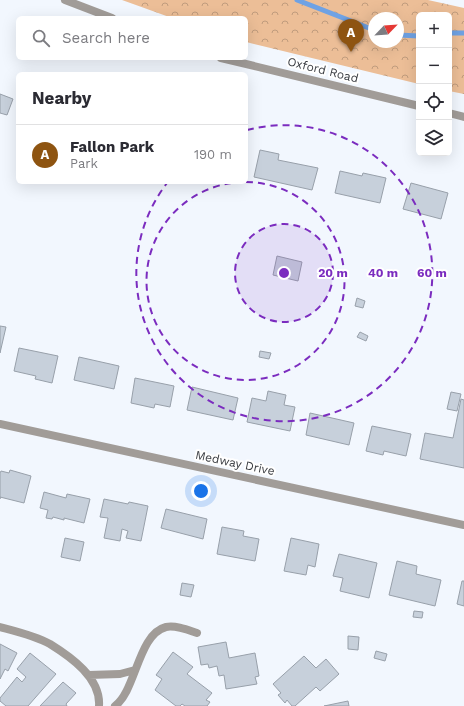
<!DOCTYPE html>
<meta charset="utf-8">
<style>
:root{--surface:#fff;--page:#f2f2f3;--text:#2b2b33;--muted:#7c7c81;--line:#e1e1e2;--accent:#8e5411}
body{margin:0;font-family:"Work Sans",sans-serif;background:var(--page);color:var(--text)}
.controls{position:absolute;right:12px;top:12px;display:grid;overflow:hidden;border-radius:6px;box-shadow:0 4px 16px #0002}
.controls button{width:36px;height:36px;display:grid;place-items:center;padding:0;border:0;border-bottom:1px solid var(--line);background:var(--surface);color:var(--text);font:20px sans-serif}
.compass{position:absolute;left:368px;top:12px;width:36px;height:36px;border-radius:50%;background:var(--surface);box-shadow:0 4px 16px #0002;rotate:65deg}
.you{position:absolute;left:201px;top:491px;width:14px;height:14px;margin:-10px;border:3px solid #fff;border-radius:50%;background:#1a73e8;box-shadow:0 0 0 6px #1a73e833}
.badge{display:grid;place-items:center;width:26px;height:26px;border-radius:50%;background:var(--accent);color:#fff;font-size:13px;font-weight:700}
.pin{position:absolute;translate:-50% -33px;filter:drop-shadow(0 1px 2px #0008)}
.pin::after{content:'';position:absolute;top:21px;width:14px;height:12px;background:inherit;clip-path:polygon(0 0,100% 0,50% 100%)}
.list{margin:0;padding:0;list-style:none}
h2{display:flex;justify-content:space-between;align-items:center;height:52px;margin:0;padding:0 16px;font-size:17px}
h2 small{font-size:13px;font-weight:400;color:var(--muted)}
.list li{display:grid;grid-template-columns:26px 1fr auto;gap:12px;align-items:center;box-sizing:border-box;height:60px;padding:0 16px;border-top:1px solid var(--line)}
.list b{display:block;font-size:15px;white-space:nowrap}
.list p{margin:0;font-size:13px;white-space:nowrap;color:var(--muted)}
.list em{font-size:13px;font-style:normal;color:var(--muted)}
.icon{flex:none;width:22px;height:22px;fill:none;stroke:currentColor;stroke-width:2;stroke-linecap:round;stroke-linejoin:round}
.map{position:relative;flex:none;width:464px;height:706px;overflow:hidden}
.search{position:absolute;background:var(--surface);box-shadow:0 4px 16px #0002;left:16px;top:16px;width:232px;height:44px;display:flex;align-items:center;gap:10px;box-sizing:border-box;padding:0 14px;border-radius:6px;color:var(--muted);font-size:15px}
.panel{position:absolute;background:var(--surface);box-shadow:0 4px 16px #0002;left:16px;top:72px;width:232px;height:112px;border-radius:6px}
.map>svg:first-child{display:block}
.park{fill:url(#park-crowns);fill-rule:evenodd}
.lines{fill:none;stroke-linecap:round;stroke-linejoin:round}
.stream{stroke:#6fa2e4;stroke-width:5}
.building{fill:#c7d0db;stroke:#98a0aa}
.lane{stroke:#a19c98;stroke-width:8}
.street{stroke:#a19c98;stroke-width:8}
.ring{fill:none;stroke:#7b2cbf;stroke-width:2;stroke-dasharray:7 5}
.labels{text-anchor:middle;dominant-baseline:central;stroke-width:4;stroke-linejoin:round;paint-order:stroke}
.street-label{font-size:12px;fill:#383b40;stroke:#fff}
.centre{fill:#7b2cbf;stroke:#fff;stroke-width:2}
.ring-label{font-size:12px;text-anchor:middle;font-weight:bold;fill:#7b2cbf;stroke:#fff;stroke-width:4;stroke-linejoin:round;paint-order:stroke}
</style>
<div class="map">
<svg width="464" height="706" viewBox="0 0 464 706">
<defs>
<pattern id="park-crowns" width="20" height="18" patternUnits="userSpaceOnUse"><rect width="20" height="18" fill="#ecbe97"/><path d="M2 6a3 3 0 1 1 6 0M12 15a3 3 0 1 1 6 0" fill="none" stroke="#c09c7d"/></pattern>
</defs>
<rect width="100%" height="100%" fill="#f2f7fe"/>
<!-- park -->
<path class="park" d="M122,0H428L464,8V94L449,91V15H419V84L246,42V18H172ZM374,18H398V42H374Z"/>
<g class="lines">
<!-- stream -->
<path class="stream" d="M297,0L374,30
M449,33H464
M398,35L419,36"/>
</g>
<!-- building -->
<path class="building" d="M0,94L13,99L7,115L0,113Z
M260,150L279,154L278,160L318,168L312,190L254,177Z
M340,171L362,176L363,173L386,178L380,203L335,193Z
M411,183L448,193L441,219L403,209Z
M277,256L302,262L298,281L273,275Z
M357,298L365,301L363,308L355,306Z
M0,326L6,327L0,353Z
M360,332L368,336L366,341L357,337Z
M19,348L58,356L52,383L35,379L36,376L14,371Z
M260,351L271,353L269,359L259,357Z
M79,357L119,366L114,389L74,380Z
M135,378L174,386L170,407L155,404L154,408L131,403Z
M192,387L238,398L233,420L187,410Z
M268,391L286,395L284,405L295,407L290,431L247,422L252,398L266,401Z
M451,392L461,394L457,411L447,409Z
M461,399L464,400V468L420,459L425,433L453,438Z
M310,413L354,423L349,445L306,435Z
M372,426L411,434L406,456L384,451L383,455L366,451Z
M10,470L31,476L24,503L0,497V499V473L1,471L9,473Z
M44,492L66,498L67,494L90,499L84,523L64,518V520L53,517L52,519L46,518L48,510L40,508Z
M104,499L128,504L129,502L148,506L141,541L126,538L128,531L122,529L120,541L104,538L108,518L100,517Z
M166,509L207,519L203,539L161,528Z
M222,527L244,531L243,536L259,539L255,561L217,554Z
M65,538L84,542L80,561L61,557Z
M291,538L319,544L315,567L308,565L306,575L284,571Z
M339,554L377,563L369,598L340,591L343,578L333,576Z
M397,561L417,566L416,574L441,580L435,606L389,595Z
M462,581H464V606L457,604Z
M182,583L194,585L191,597L180,595Z
M414,611L423,612L422,618L413,617Z
M348,636L359,637L358,650L348,649Z
M226,642L229,658L255,653L259,676L255,677L257,684L226,689L224,675L219,676L217,666L209,668L208,664L201,665L198,647Z
M0,644L17,653L8,671L5,669L0,679Z
M376,651L387,654L385,661L374,658Z
M173,652L193,667L187,674L212,693L206,700L210,702L207,706H185L182,704L180,706H176L155,690L162,679L156,675Z
M30,653L56,674L28,706H6L0,701V698L17,677L22,682L26,677L17,669Z
M304,656L316,668L326,659L339,674L320,691L316,687L295,706H292L287,700L285,703L278,695L281,693L273,684Z
M63,682L76,693L66,704L67,706H40Z
M348,701L349,706H324Z"/>
<g class="lines">
<!-- lane -->
<path class="lane" d="M0,627C15,631 36,636 50,644C71,657 101,678 99,706
M89,675L120,674L135,670
M115,706C136,691 138,634 166,627C176,625 188,630 197,633"/>
<!-- street -->
<path class="street" d="M65,0L112,18
M221,58L419,106
M449,113L464,117
M0,424L464,525"/>
</g>
<!-- distance rings -->
<circle cx="284" cy="273" r="49" fill="#7b2cbf" fill-opacity=".12"/>
<g class="ring">
<circle cx="284" cy="273" r="49"/>
<path d="M246 182A99 99 0 1 1 245 182"/>
<path d="M247 130A148 148 0 1 1 167 183"/>
</g>
<g class="labels">
<!-- street labels -->
<g class="street-label">
<text transform="translate(323 70) rotate(14)">Oxford Road</text>
<text transform="translate(235 463) rotate(12)">Medway Drive</text>
</g>
</g>
<circle cx="284" cy="273" r="6" class="centre"/>
<g class="ring-label">
<text x="333" y="277">20 m</text>
<text x="383" y="277">40 m</text>
<text x="432" y="277">60 m</text>
</g>
</svg>
<div class="controls">
<button>+</button>
<button>−</button>
<button><svg class="icon" aria-label="locate" viewBox="0 0 24 24"><circle cx="12" cy="12" r="6"/><path d="M12 2v4M12 18v4M2 12h4M18 12h4"/></svg></button>
<button><svg class="icon" aria-label="layers" viewBox="0 0 24 24"><path d="M12 4l9 5-9 5-9-5zM3 14l9 5 9-5"/></svg></button>
</div>
<svg class="compass" viewBox="-18 -18 36 36"><path d="M0-13l5 13h-10z" fill="#e53935"/><path d="M0 13l5-13h-10z" fill="#7c7c81"/></svg>
<div class="you"></div>
<div class="pin badge" style="left:351px;top:52px">A</div>
<div class="search"><svg class="icon" aria-label="search" viewBox="0 0 24 24"><circle cx="10" cy="10" r="6"/><path d="M15 15l6 6"/></svg>Search here</div>
<section class="panel">
<h2>Nearby<small></small></h2>
<ul class="list">
<li><span class="badge">A</span><div><b>Fallon Park</b><p>Park</p></div><em>190 m</em></li>
</ul>
</section>
</div>
